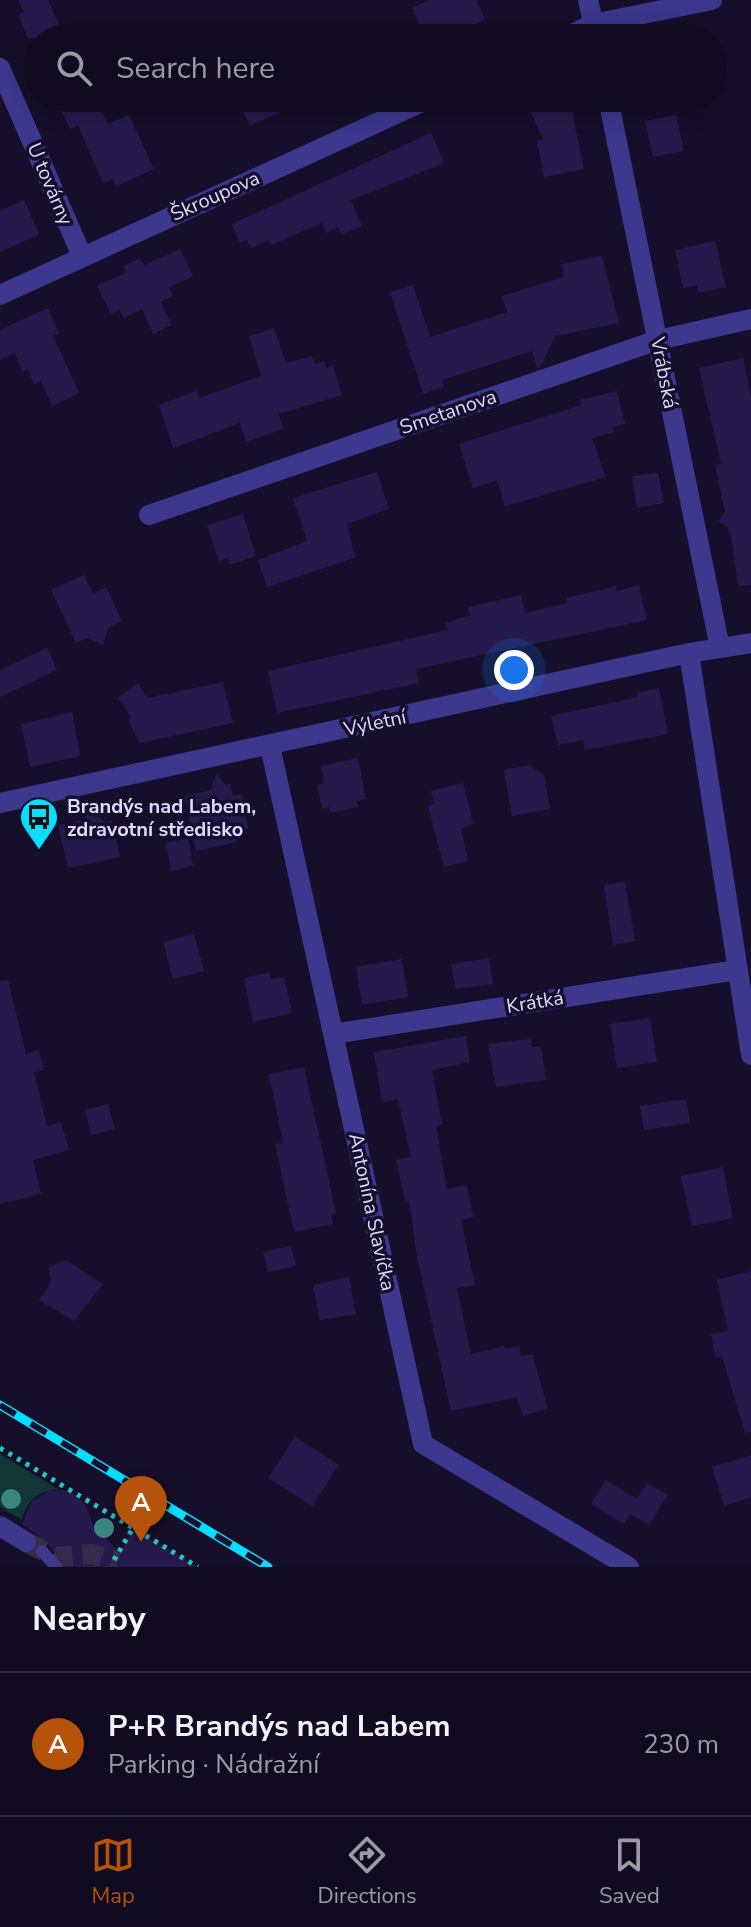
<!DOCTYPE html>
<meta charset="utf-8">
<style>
:root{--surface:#100b20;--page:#1e192d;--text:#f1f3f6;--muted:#9c9ba5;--line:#302b3e;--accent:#b45309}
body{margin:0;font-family:"Nunito Sans",sans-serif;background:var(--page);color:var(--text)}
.you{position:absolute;left:514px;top:670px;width:28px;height:28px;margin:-20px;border:6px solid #fff;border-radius:50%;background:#1a73e8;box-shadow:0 0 0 12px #1a73e833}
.badge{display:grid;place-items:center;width:52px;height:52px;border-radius:50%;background:var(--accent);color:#fff;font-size:26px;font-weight:700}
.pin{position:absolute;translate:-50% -66px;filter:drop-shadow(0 2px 4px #0008)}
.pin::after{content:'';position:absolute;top:42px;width:28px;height:24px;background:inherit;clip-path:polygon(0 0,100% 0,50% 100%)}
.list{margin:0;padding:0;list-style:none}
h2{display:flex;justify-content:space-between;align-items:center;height:104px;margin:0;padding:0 32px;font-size:34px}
h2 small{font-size:26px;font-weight:400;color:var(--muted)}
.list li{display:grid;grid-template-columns:52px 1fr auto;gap:24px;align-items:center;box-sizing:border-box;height:144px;padding:0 32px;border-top:2px solid var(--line)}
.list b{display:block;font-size:30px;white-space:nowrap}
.list p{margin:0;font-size:26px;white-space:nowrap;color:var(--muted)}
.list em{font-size:26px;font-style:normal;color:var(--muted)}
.icon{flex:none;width:44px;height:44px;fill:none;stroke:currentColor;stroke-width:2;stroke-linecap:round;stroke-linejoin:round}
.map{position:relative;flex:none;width:751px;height:1567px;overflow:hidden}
.search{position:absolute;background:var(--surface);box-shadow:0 4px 20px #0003;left:24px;right:24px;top:24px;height:88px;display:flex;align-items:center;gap:20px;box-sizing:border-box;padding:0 28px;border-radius:44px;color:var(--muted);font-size:30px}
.sheet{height:248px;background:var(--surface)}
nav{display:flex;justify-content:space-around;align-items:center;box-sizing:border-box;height:112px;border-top:2px solid var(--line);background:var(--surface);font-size:22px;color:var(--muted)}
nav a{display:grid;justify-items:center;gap:4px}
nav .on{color:var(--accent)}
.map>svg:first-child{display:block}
.green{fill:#123535}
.building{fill:#261a4d}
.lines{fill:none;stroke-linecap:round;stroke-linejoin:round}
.minor-tunnel{stroke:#332d4b;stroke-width:20;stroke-dasharray:20 10;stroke-linecap:butt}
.path{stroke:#28c4bf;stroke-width:5;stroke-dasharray:4 6;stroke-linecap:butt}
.service{stroke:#3d378d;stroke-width:12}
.minor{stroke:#3d378d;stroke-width:20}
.rail-casing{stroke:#05deff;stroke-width:9}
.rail{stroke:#150f2b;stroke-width:6;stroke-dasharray:18;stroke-linecap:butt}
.tree{fill:#3c8682}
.labels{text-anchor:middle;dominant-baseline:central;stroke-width:7;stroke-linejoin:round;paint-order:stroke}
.street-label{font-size:20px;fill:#ded9ff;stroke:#150f2b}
.poi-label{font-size:20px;font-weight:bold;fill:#ded9ff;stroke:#150f2b;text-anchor:start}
</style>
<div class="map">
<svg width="751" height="1567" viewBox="0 0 751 1567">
<rect width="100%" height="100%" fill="#150f2b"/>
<!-- green -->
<path class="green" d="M0,1454L58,1489C38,1491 26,1501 22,1520L0,1507Z"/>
<!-- building -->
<path class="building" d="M18,0H48L65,38H28L18,15L24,12Z
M430,0H476L485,19L448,38H425L412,8Z
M55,98H95L108,124L129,115L154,169L116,186L113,179L103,183L78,125L70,129Z
M237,98H311L250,126Z
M524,98H569L584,169L544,177L537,141L543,139Z
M676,115L684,151L653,157L645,121Z
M431,133L444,163L351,200L362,226L342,234L338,227L326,233L322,223L271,245L269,240L251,248L247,240L240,243L232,224Z
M24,200L39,234L0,252V211Z
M715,241L726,287L698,293L697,285L683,288L675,250Z
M180,249L193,276L169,287L173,296L161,302L172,325L153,334L142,309L123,318L120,310L111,314L97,286L126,273L123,266L140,258L144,265Z
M602,256L619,323L555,336L541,366L537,368L532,351L442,380L444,387L423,394L390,292L413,285L430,337L507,312L502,296L564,277L562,264Z
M48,308L59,334L53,336L79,393L52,406L41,381L34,384L28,369L23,372L14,353L0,360V330Z
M274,328L286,363L312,356L315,364L324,361L326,368L333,365L342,395L279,414L283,429L246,442L240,423L173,448L159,405L196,391L199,398L261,376L249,336Z
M743,358L751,398V585L738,586L731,536L727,527L718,521L725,512L715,465L721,464L699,368Z
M617,391L625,424L612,427L613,433L592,438L606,477L505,506L497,480L473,488L459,444L581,405L580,400Z
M377,472L389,509L347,524L355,558L267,587L258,560L307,541L293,498Z
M658,473L664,503L637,508L632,476Z
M243,514L256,556L230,565L228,558L219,561L207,525Z
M84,575L93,593L106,587L122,621L108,628L103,645L86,638L76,643L51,590Z
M639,585L647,620L416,669L419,683L277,713L268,671L447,630L445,623L470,615L468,607L521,595L525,613L567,603L566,598L616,586L617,591Z
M47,648L57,670L0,697V670Z
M223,682L233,723L140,743L128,720L131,717L118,698L138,683L147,698Z
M659,688L668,734L585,750L583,740L558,745L551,716L638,697L637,693Z
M72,712L80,756L30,767L21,724Z
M358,758L366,799L356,801L358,807L330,813L329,807L322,809L317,785L324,783L321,766Z
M530,765L544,775L550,809L512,816L504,770Z
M216,774L226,785L230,784L233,796L241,794L248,829L234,832L237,842L196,851L184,796L211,790Z
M463,783L473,823L461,829L468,861L444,867L428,806L434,804L431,791Z
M90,806L104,822L112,821L120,857L68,868L58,825L83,820Z
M188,838L193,866L171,871L166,843Z
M625,882L635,941L613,945L604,885Z
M194,934L204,971L173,979L163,942Z
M489,958L493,984L456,989L451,964Z
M402,959L408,997L362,1005L356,967Z
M270,972L271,979L284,977L292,1013L253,1022L244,978Z
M8,980L26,1054L39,1050L44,1070L34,1073L47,1126L61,1122L69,1150L33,1160L41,1194L0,1204V981Z
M650,1018L657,1062L617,1068L610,1024Z
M466,1036L470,1062L432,1070L442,1124L436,1126L447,1189L467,1185L473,1217L461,1220L475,1285L457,1288L471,1354L504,1346L505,1349L519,1346L521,1356L532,1354L548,1408L523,1416L517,1397L451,1411L417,1256L409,1200L405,1201L396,1160L411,1157L398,1099L382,1102L374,1052Z
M531,1039L532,1047H541L546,1080L496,1087L488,1044Z
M304,1067L336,1213L331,1214L333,1224L294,1232L275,1144L283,1143L269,1074Z
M686,1099L690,1123L644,1130L640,1106Z
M108,1104L115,1129L91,1135L85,1110Z
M723,1167L733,1218L692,1226L681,1176Z
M291,1246L296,1266L268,1272L263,1252Z
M66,1260L103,1284L74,1321L39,1300L51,1282L49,1267Z
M751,1271V1432L745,1433L722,1356L716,1358L711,1334L728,1331L717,1280Z
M349,1277L356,1314L320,1320L313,1285Z
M295,1437L339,1465L312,1506L268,1478Z
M751,1455V1497L724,1506L712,1467Z
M606,1480L637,1499L647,1483L668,1495L649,1525L630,1514L624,1524L591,1504Z
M62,1490L75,1494L85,1504L94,1528L121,1553L133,1528L198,1567H65L49,1545L39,1543L37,1535L22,1524L32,1501L49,1491Z"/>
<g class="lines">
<!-- minor-tunnel -->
<path class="minor-tunnel" d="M26,1542L56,1557L92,1554L118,1562"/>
<!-- path -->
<path class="path" d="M0,1448L198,1567
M114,1560L133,1528"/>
<!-- service -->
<path class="service" d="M42,1551L56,1567"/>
<!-- minor -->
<path class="minor" d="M588,0L596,35
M563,38L593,24L712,0
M0,68L82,256
M608,98L720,648
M0,295L431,98
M149,515L658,340L751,319
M689,653L751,1055
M270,746L423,1444L629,1567
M0,803L689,653L751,643
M333,1034L737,970
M0,1526L26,1542"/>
<defs>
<path id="rail" d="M0,1405L268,1567"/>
</defs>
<!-- rail casing -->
<use href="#rail" class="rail-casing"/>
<!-- rail -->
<use href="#rail" class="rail"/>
</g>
<!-- trees -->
<g class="tree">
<circle cx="11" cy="1499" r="10"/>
<circle cx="104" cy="1528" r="10"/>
</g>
<!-- icons -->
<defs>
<symbol id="bus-pin" viewBox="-11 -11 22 30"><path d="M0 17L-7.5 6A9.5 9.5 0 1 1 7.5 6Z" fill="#05deff" stroke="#150f2b"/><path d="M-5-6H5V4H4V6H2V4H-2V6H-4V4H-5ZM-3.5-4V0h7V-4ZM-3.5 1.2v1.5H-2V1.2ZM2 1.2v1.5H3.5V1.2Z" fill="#111"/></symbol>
</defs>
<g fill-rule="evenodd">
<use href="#bus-pin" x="17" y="795" width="44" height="60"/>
</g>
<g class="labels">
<!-- street labels -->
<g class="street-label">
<text transform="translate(50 184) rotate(67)">U továrny</text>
<text transform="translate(215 196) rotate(-24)">Škroupova</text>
<text transform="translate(664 373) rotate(79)">Vrábská</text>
<text transform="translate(448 412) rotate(-19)">Smetanova</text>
<text transform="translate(375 723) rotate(-12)">Výletní</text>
<text transform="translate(535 1002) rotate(-9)">Krátká</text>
<text transform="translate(372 1212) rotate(78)">Antonína Slavíčka</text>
</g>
<!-- poi labels -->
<g class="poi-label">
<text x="67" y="806">Brandýs nad Labem,<tspan x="67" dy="23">zdravotní středisko</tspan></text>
</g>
</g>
</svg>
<div class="you"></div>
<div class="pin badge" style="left:141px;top:1542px">A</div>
<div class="search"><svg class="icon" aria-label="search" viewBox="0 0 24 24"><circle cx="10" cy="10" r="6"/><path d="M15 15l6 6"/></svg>Search here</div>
</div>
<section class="sheet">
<h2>Nearby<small></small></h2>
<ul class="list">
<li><span class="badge">A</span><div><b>P+R Brandýs nad Labem</b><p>Parking · Nádražní</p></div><em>230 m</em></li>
</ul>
</section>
<nav>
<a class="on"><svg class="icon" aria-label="map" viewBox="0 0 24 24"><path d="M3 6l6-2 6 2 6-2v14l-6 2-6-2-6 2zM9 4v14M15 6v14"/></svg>Map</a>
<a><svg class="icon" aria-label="directions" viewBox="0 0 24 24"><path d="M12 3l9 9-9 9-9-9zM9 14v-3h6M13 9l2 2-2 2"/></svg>Directions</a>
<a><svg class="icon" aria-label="saved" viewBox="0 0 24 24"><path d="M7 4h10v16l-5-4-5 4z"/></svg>Saved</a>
</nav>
